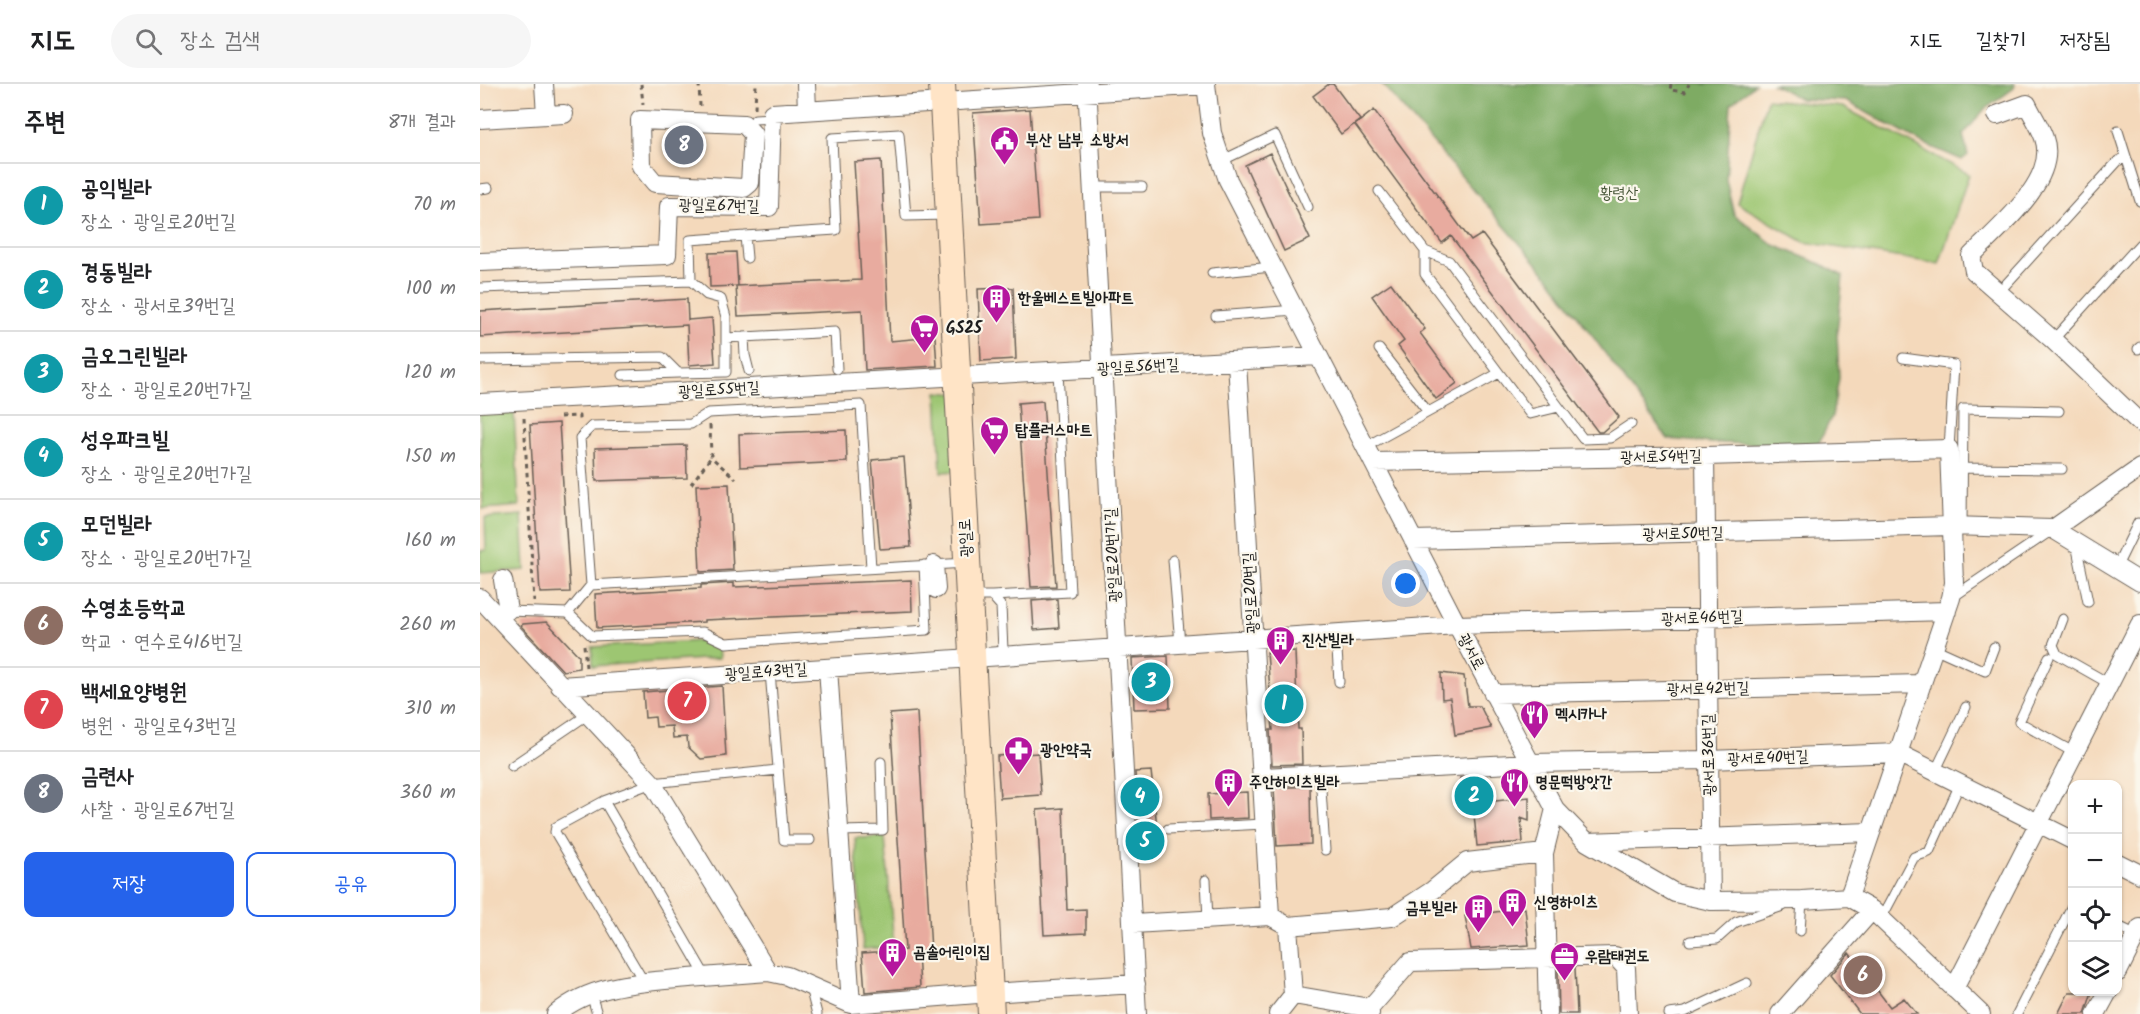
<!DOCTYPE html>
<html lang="ko">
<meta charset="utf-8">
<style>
:root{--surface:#fff;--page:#f6f6f6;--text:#202124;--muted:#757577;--line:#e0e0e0;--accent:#2563eb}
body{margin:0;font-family:Kalam,"Poor Story",sans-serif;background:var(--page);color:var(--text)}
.controls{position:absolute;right:18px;bottom:18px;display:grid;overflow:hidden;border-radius:12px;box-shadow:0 2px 4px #0004}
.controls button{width:54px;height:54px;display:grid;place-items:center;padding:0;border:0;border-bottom:2px solid var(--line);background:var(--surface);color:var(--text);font:30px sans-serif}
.you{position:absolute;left:926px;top:500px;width:21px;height:21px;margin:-15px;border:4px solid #fff;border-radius:50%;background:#1a73e8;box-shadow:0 0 0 9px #1a73e833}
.badge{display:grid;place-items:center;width:39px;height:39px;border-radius:50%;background:var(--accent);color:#fff;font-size:20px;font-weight:700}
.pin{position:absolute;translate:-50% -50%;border:3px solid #fff;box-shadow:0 2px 6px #0006}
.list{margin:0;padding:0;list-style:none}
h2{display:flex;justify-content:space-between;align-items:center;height:78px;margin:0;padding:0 24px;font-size:26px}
h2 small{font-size:20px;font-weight:400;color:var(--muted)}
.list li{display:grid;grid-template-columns:39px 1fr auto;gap:18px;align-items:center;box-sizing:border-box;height:84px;padding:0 24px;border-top:2px solid var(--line)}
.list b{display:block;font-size:22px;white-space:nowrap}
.list p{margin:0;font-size:20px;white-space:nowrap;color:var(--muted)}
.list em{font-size:20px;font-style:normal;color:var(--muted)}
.actions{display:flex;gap:12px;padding:18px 24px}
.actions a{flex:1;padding:14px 0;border:2px solid var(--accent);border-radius:12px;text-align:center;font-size:21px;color:var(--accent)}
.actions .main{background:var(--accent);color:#fff}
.icon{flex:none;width:33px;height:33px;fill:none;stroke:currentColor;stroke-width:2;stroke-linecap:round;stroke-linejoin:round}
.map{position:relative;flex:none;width:1660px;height:930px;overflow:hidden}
header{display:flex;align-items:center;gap:36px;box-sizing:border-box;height:84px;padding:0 30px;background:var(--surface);border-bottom:2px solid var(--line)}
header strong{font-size:28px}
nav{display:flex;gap:33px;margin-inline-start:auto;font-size:21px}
.search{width:420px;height:54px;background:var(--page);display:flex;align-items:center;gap:15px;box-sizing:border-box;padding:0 21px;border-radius:33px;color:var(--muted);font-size:22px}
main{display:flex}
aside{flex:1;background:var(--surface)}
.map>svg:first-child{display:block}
.green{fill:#9dc672;stroke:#5c7147;stroke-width:1.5}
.forest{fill:#7eab64;stroke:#4d6440;stroke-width:1.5}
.building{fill:#e8ab9f}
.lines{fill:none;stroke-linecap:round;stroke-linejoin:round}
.lane-casing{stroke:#685e54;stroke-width:11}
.street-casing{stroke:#685e54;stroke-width:20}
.secondary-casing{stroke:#685e54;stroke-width:28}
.path{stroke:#685e54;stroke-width:3;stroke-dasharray:4.5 4.5;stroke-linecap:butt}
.lane{stroke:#fff;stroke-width:9}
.street{stroke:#fff;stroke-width:18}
.secondary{stroke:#ffe4c6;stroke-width:26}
.labels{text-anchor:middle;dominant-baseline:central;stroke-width:4.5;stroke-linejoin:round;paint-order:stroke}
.poi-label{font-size:16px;font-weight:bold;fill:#1c1c1c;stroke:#fbf7ec;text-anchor:start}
.park-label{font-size:16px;fill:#49583a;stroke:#fbf7ec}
.street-label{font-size:16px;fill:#1c1c1c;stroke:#fbf7ec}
</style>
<header>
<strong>지도</strong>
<div class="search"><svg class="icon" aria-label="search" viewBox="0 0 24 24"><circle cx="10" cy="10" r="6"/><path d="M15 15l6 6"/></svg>장소 검색</div>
<nav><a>지도</a><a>길찾기</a><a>저장됨</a></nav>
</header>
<main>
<aside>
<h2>주변<small>8개 결과</small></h2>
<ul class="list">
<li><span class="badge" style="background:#0f9aa8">1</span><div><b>공익빌라</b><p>장소 · 광일로20번길</p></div><em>70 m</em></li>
<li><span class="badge" style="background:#0f9aa8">2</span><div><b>경동빌라</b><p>장소 · 광서로39번길</p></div><em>100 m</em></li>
<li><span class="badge" style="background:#0f9aa8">3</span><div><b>금오그린빌라</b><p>장소 · 광일로20번가길</p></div><em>120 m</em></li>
<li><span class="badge" style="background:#0f9aa8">4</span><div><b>성우파크빌</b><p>장소 · 광일로20번가길</p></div><em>150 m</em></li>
<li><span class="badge" style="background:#0f9aa8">5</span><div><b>모던빌라</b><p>장소 · 광일로20번가길</p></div><em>160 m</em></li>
<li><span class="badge" style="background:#8d6e63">6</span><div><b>수영초등학교</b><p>학교 · 연수로416번길</p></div><em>260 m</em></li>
<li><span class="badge" style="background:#e0444e">7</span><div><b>백세요양병원</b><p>병원 · 광일로43번길</p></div><em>310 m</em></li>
<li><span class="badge" style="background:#6b7280">8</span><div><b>금련사</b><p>사찰 · 광일로67번길</p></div><em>360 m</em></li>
</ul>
<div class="actions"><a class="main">저장</a><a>공유</a></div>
</aside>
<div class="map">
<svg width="1660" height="930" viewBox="0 0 1660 930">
<rect width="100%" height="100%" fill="#fbf7ec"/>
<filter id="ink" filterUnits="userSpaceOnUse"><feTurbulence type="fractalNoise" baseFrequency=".0167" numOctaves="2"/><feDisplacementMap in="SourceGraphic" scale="12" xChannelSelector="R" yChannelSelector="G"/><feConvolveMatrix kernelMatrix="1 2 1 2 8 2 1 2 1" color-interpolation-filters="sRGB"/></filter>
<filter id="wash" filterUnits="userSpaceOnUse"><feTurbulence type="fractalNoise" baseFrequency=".008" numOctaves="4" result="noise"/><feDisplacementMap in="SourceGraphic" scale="24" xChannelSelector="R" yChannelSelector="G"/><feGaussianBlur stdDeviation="1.35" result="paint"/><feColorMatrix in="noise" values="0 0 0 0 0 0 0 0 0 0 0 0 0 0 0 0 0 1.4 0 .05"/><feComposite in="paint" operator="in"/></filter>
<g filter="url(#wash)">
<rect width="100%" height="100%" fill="#f4d9bb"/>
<!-- green -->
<path class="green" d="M1287,15L1363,23L1489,90L1459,180L1324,158L1257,119Z
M457,308L478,310L482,387L461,388Z
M0,328H34L39,422L3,425Z
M42,431L45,486L0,489V467L6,466L5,434Z
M219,557L239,563L240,574L113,582L112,563Z
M405,753L414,863L383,865L375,754Z"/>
<!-- forest -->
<path class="forest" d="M902,0H1275L1251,20L1246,96L1254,130L1294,161L1343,181L1363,192L1357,248L1359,294L1352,332L1338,361L1231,359L1188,355L1072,197Z
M1293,0H1535L1534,4L1504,26L1483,51L1488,71L1482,76L1440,58L1366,17L1320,15Z"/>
<g id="blocks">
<!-- building -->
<path class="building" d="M849,0H853L880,36L861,50L833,12Z
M550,25L558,136L501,140L493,29Z
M894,26L991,157L1002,150L1139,333L1122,348H1118L971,152L962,159L875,41Z
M790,69L830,155L804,167L765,81Z
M401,76L410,257L455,253L457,282L385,286L382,226L258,232L256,202L381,196L374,78Z
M256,168L258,202L230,203L229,169Z
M911,199L945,245L940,249L977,299L956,315L918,262L924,257L892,212Z
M533,204L536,275L501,277L498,205Z
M207,215L208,236L232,234L235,279L209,281L207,241L0,253V227Z
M563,317L576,502L551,503L538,319Z
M79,339L90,508L60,509L50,341Z
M366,346L367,378L260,383L259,350Z
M206,361L207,394L116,397L115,364Z
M424,373L431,463L400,465L392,376Z
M249,400L253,486L220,488L216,401Z
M431,496L432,527L224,536V538L117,544L115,510L221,504V501L254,499V503Z
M577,515L579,544L554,546L552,517Z
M67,538L99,572V584L83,587L41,542L43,540Z
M815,567L818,645H821L822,680L792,681L790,646H793L787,568Z
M688,572L690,624L654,625L652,574Z
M961,589L984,592L988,622H1000L1011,644L975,651L970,614L962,615Z
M242,602L246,672L221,675L208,663L207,653L193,654L192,642L176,643L175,633L165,634L163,608Z
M437,628L451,867L438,868L440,903L385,908L382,869L425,866L410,630Z
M558,669L561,711L520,714L517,672Z
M671,687L680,771L660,772L655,688Z
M1005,693L1008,718L1049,713V737L1041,734L1043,758L997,762L994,730L984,731L980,694Z
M830,702L831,760L797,762L794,704Z
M767,708L768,734L729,736L728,710Z
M583,724L587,826L606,825V849L564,851L557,726Z
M1045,824L1049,861L991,865L985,832Z
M1369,869L1410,923L1424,914L1437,930H1380L1350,891Z
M1095,884L1097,930H1079L1078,885Z
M1589,908H1612L1605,930H1578Z"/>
</g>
</g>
<g filter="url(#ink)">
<use href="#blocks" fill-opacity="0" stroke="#685e54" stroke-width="1.5"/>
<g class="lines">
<defs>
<path id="lane" d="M275,35L292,34
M1638,47L1660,117
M741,77L795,51L828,123
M613,103H662
M0,105L8,104
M899,107L945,167L969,177L1103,355L1130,354L1151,340
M267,174L265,152L356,146L352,54L419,50L426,132L466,131
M732,189L792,183
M211,197L210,156L265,152
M0,204L211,197L227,211L241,215L246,233V288L198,289L182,273L0,276
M1518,209L1638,77L1646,73
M736,232L815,226
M264,253L265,271L269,287
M246,254L355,248L357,285
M1573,256L1660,160
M899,265L948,328
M1658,265L1660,263
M1423,274L1474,281L1469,365
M1019,289L1050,330L1079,323
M143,291L198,289
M885,363L1019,289L945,190V167
M1483,384L1582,385
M1482,443L1483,325L1579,327
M1596,460L1608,518
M693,476L700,560
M1636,484L1658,439
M111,501L486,479
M491,512H512L521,522L523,566
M512,512L590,508L578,288
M1473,513L1569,448
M27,527L88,529L112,552L223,548L246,559L447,546L444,481
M88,529L111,501L100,354L112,342L211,340L228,329L381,321L391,484
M1583,535L1573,561L1577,570L1630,600
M856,549L859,598
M1454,564L1505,587L1514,563
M1569,573L1539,638L1595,669
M290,588L304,756H330
M32,682L107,631
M1455,688L1486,623
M840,690L845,766
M124,717L226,893
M688,745L784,740
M360,747L403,746L401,678
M726,796L728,835
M1319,817L1322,816L1320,847
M1401,835L1434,773L1449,768L1480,700
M1638,842L1657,851
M1210,857L1237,855L1256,838L1303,822
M164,898L75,748L76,743L124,717L172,699L298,686
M330,903L337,930
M111,910L117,930
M1189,930L1205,928L1267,899
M1537,930L1592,822"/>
<path id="street" d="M64,0L66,31
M326,0L327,27
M607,0L657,930
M726,0L732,49L748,96L977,541L1075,725L1107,758L1195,809L1231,817L1322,816L1369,813
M1517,31L1547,20C1552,31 1560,42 1564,54C1579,96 1518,144 1491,172L1494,187L1573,256L1660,339
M0,35L84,30
M160,36L264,40L273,50L270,99L264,104L175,99L161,82Z
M0,178L187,171L189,122L289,123L292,29L726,1
M757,278L790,832L808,842
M0,319L838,272
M1225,372L1231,817
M893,378L1225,372L1469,365L1474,499L1471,514L1369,813
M1573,445L1660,384
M933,456L1472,442L1573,445L1660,498
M454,481L456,505
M23,496L28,526
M0,514L172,699L288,888
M348,584L371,920
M80,602L977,541L1467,527
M1013,610L1442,600
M782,693L1050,679L1229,676L1418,669L1592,756
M1107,758L1391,748
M1638,779L1660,790
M1369,813L1392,826L1501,930
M653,840L790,832
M808,842L912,833L953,806L987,778L1064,769
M1638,888L1660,844
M1474,905L1660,540
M813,911L890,924
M76,930C112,899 164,898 209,894C235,892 262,890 288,888L307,892L371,920L510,909L656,900
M798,930L813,911L808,842
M890,930V924L930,878L1135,872L1146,884L1148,930
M1068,930L1064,769L1075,725
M1300,930L1392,826
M1616,930L1628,908"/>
<path id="secondary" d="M462,0L511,930"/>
</defs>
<!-- lane casing -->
<use href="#lane" class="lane-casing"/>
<!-- street casing -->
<use href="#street" class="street-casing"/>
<!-- secondary casing -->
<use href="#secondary" class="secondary-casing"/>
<!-- path -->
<path class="path" d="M161,0L163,20
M219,0L220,22
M1191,0L1190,6L1205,8L1209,0
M275,24L276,0
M80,333L99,332V337
M44,334L54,518
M230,341L231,373L256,395
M211,400L231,373
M104,561L106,583"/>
<!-- lane -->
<use href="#lane" class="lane"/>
<!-- street -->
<use href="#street" class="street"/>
<!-- secondary -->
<use href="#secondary" class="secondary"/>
</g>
</g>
<!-- icons -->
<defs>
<symbol id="civic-pin" viewBox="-11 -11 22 30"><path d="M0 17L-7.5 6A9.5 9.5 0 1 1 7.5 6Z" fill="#b5179e" stroke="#fbf7ec"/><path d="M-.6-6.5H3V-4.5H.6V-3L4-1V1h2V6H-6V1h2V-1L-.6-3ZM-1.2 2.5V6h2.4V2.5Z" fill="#fff"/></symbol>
<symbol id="building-pin" viewBox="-11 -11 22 30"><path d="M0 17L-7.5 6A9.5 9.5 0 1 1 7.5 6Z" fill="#b5179e" stroke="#fbf7ec"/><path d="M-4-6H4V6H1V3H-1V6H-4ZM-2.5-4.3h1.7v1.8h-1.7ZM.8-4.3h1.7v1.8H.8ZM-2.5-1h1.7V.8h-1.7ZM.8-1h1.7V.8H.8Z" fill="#fff"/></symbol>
<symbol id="supermarket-pin" viewBox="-11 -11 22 30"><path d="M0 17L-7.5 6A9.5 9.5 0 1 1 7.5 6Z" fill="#b5179e" stroke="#fbf7ec"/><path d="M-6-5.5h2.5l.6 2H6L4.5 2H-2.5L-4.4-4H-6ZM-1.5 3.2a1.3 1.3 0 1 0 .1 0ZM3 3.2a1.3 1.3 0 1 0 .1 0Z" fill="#fff"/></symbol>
<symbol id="restaurant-pin" viewBox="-11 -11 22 30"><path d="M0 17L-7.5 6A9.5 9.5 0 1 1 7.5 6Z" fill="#b5179e" stroke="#fbf7ec"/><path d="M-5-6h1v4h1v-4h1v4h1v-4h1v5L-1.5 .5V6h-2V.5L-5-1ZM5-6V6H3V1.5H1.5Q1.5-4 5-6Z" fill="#fff"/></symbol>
<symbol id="pharmacy-pin" viewBox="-11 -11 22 30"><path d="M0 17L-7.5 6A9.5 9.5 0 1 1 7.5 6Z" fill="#b5179e" stroke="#fbf7ec"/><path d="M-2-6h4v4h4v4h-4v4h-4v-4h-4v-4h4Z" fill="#fff"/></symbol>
<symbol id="office-pin" viewBox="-11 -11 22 30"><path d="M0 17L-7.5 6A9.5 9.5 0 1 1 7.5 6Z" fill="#b5179e" stroke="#fbf7ec"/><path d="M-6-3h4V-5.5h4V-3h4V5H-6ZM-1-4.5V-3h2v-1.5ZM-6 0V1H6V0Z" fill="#fff"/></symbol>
</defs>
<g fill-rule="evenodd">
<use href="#civic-pin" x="508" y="40" width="33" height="45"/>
<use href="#building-pin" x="500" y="198" width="33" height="45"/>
<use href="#supermarket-pin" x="428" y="228" width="33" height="45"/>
<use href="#supermarket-pin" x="498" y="330" width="33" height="45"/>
<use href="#building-pin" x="784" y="540" width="33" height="45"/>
<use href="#restaurant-pin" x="1038" y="614" width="33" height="45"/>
<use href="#pharmacy-pin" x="522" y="650" width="33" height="45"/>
<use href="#building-pin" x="732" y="682" width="33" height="45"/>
<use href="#restaurant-pin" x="1018" y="682" width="33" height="45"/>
<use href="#building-pin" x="1016" y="802" width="33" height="45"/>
<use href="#building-pin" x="982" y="808" width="33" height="45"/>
<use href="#building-pin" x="396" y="852" width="33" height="45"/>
<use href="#office-pin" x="1068" y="856" width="33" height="45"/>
</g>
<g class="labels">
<!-- poi labels -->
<g class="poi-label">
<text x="546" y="56">부산 남부 소방서</text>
<text x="538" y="214">한울베스트빌아파트</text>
<text x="466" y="244">GS25</text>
<text x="535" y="346">탑플러스마트</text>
<text x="822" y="556">진산빌라</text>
<text x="1075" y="630">멕시카나</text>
<text x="560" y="666">광안약국</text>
<text x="769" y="698">주안하이츠빌라</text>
<text x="1055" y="698">명문떡방앗간</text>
<text x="1054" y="818">신영하이츠</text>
<text x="977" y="824" text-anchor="end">금부빌라</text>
<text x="433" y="868">곰솔어린이집</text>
<text x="1105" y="872">우람태권도</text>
</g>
<!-- park labels -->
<g class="park-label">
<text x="1139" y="109">황령산</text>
</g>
<!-- street labels -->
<g class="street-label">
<text transform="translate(239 122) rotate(1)">광일로67번길</text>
<text transform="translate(658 283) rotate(-3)">광일로56번길</text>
<text transform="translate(239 306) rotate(-3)">광일로55번길</text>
<text transform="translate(1181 373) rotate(-1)">광서로54번길</text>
<text transform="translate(1203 450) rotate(-1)">광서로50번길</text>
<text transform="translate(486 454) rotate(-93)">광일로</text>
<text transform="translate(633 471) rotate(-93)">광일로20번가길</text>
<text transform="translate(771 509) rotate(-93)">광일로20번길</text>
<text transform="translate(1222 534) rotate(-2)">광서로46번길</text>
<text transform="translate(991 568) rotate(62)">광서로</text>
<text transform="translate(286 588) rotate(-4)">광일로43번길</text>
<text transform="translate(1228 605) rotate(-1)">광서로42번길</text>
<text transform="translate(1229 671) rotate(-91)">광서로36번길</text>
<text transform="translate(1288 674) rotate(-2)">광서로40번길</text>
</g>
</g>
</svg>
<div class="controls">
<button>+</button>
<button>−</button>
<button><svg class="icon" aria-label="locate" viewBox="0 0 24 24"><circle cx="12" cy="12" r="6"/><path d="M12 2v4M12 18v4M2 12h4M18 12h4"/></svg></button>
<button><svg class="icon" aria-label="layers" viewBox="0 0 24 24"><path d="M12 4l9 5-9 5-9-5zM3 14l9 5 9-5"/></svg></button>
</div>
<div class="you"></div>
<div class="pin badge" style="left:804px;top:620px;background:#0f9aa8">1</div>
<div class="pin badge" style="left:994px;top:712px;background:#0f9aa8">2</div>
<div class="pin badge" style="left:671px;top:598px;background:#0f9aa8">3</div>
<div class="pin badge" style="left:660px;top:713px;background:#0f9aa8">4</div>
<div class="pin badge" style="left:665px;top:757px;background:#0f9aa8">5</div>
<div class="pin badge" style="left:1383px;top:891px;background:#8d6e63">6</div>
<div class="pin badge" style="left:207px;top:617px;background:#e0444e">7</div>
<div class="pin badge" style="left:204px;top:61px;background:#6b7280">8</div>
</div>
</main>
